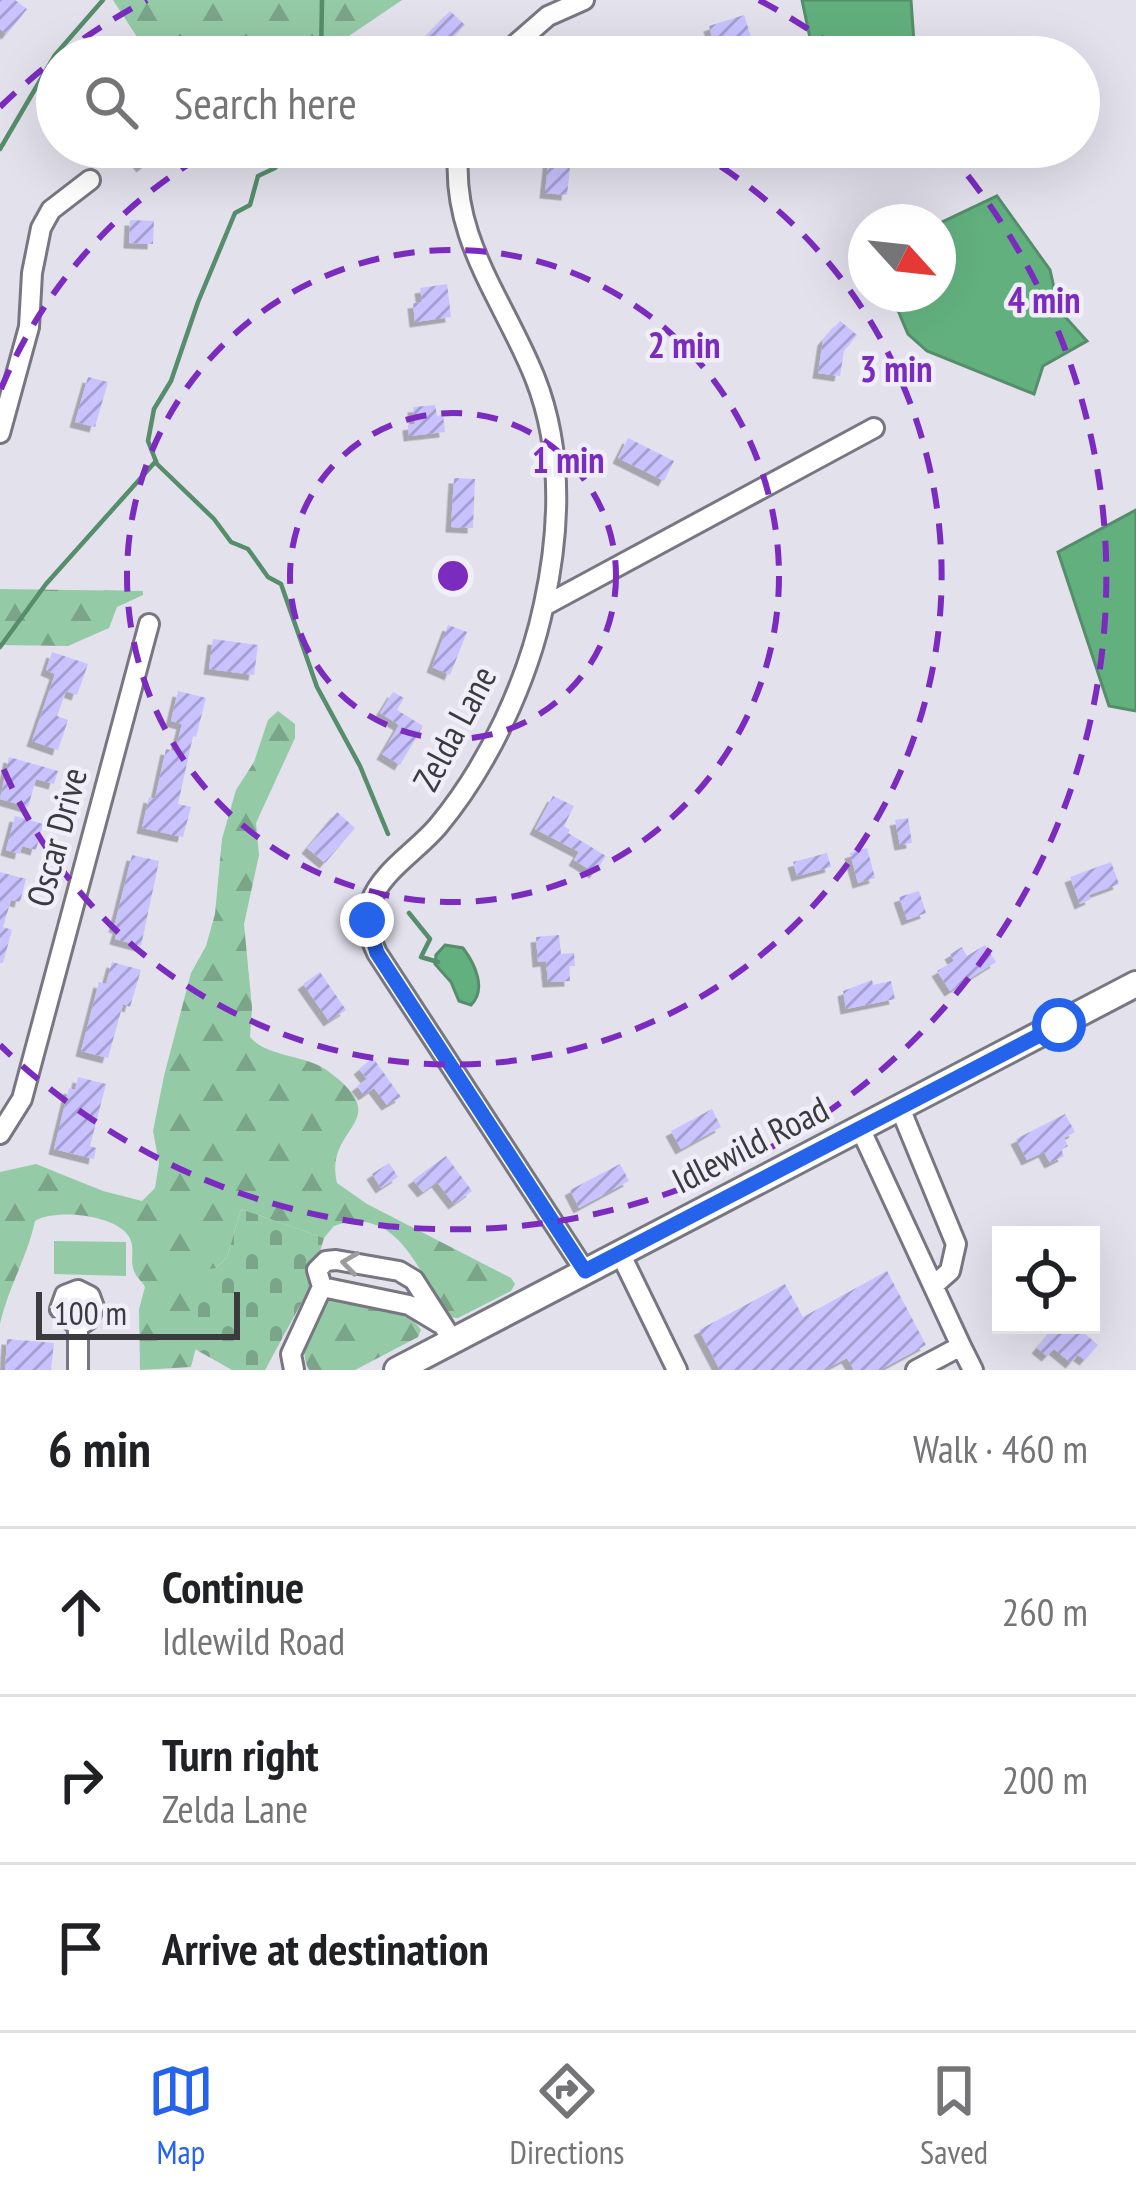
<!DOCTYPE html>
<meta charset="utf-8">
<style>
:root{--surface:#fff;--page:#f2f2f2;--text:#202124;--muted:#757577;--line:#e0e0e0;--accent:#2563eb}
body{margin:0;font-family:"PT Sans Narrow",sans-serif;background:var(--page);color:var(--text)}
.controls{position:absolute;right:36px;bottom:36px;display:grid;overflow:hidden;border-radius:0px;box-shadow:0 12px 48px #0002}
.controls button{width:108px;height:108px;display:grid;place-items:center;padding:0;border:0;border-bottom:3px solid var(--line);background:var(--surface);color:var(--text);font:60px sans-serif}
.compass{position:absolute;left:848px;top:204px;width:108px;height:108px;border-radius:50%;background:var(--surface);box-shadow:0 12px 48px #0002;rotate:117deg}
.scale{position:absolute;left:36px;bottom:30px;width:204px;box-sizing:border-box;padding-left:12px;border:6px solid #3b3b3f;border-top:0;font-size:33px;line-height:42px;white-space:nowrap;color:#3b3b3f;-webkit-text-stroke:9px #efeef9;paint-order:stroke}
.stop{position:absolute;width:36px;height:36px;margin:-27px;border:9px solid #2563eb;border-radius:50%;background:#fff}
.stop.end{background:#2563eb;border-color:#fff;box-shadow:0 3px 12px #0008}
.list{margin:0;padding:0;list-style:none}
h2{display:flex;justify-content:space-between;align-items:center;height:156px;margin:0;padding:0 48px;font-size:51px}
h2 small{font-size:39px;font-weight:400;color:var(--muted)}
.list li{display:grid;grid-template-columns:78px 1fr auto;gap:36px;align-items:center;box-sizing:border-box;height:168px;padding:0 48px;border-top:3px solid var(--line)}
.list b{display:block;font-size:45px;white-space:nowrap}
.list p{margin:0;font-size:39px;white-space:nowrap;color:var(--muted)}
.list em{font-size:39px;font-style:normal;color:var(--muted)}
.icon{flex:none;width:66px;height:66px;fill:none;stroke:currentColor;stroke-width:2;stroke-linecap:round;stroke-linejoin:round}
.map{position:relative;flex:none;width:1136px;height:1370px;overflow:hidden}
.search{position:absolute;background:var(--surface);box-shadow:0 12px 48px #0002;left:36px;right:36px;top:36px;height:132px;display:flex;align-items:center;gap:30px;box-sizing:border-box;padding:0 42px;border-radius:66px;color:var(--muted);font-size:45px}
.sheet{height:660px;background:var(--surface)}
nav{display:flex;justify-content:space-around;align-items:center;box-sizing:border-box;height:168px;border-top:3px solid var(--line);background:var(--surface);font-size:33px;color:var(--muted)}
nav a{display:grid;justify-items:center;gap:6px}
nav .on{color:var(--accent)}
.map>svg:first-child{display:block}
.green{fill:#95caa6}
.forest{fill:url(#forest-firs)}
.cemetery{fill:url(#cemetery-stones)}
.water{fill:#62b07e;stroke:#568d6b;stroke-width:3}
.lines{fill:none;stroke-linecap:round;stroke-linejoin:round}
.stream{stroke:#568d6b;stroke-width:4.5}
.building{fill:url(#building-hatch);filter:url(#shadow)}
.minor-casing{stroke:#787781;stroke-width:24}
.major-casing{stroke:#787781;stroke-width:30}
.minor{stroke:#fff;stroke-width:18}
.major{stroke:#fff;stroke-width:24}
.oneway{stroke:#9d9d9f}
.route{stroke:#2563eb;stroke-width:15}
.ring{fill:none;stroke:#7b2cbf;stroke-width:6;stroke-dasharray:21 15}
.labels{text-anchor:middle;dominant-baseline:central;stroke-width:9;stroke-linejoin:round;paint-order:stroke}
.street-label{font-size:36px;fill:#3b3b3f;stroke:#efeef9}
.centre{fill:#7b2cbf;stroke:#efeef9;stroke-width:6}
.ring-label{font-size:36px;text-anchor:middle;font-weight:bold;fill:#7b2cbf;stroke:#efeef9;stroke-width:9;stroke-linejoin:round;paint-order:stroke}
</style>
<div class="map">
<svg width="1136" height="1370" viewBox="0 0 1136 1370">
<defs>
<pattern id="forest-firs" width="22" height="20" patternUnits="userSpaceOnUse" patternTransform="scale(3)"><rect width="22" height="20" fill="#95caa6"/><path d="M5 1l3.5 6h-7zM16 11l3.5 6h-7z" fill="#7ba589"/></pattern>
<pattern id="cemetery-stones" width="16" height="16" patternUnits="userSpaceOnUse" patternTransform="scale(3)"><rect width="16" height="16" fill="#95caa6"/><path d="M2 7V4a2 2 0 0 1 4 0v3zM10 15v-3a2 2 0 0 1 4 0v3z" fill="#7ba589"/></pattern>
<pattern id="building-hatch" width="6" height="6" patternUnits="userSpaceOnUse" patternTransform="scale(3)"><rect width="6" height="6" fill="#c8c2ff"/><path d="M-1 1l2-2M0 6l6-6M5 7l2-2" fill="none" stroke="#a49fd0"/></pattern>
<filter id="shadow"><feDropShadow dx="-5.5" dy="5.5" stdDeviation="0" flood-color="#0004"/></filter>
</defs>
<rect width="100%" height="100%" fill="#e2e1ec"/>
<!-- green -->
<path class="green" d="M54,1241L126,1242V1276L54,1274Z"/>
<!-- forest -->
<path class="forest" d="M113,0H402L318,57H150Z
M0,589L143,591V595L117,607L109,628L68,646L0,645Z
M278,711L295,724V738L256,823L259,855L244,924L252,1008L250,1037C268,1058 305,1054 328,1071C398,1123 323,1125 337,1183L367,1204L511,1278L515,1284L511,1291L458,1318L448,1317C420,1276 399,1203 334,1226L324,1238L241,1209L227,1257L216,1268L191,1367L140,1370L139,1309L145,1287C142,1281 136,1277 134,1271C129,1258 137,1246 127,1234C111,1214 54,1209 35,1221C27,1258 8,1288 0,1324V1172L36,1164L103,1191L142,1201L155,1188L159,1163L153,1131L164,1076L191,973L206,946L215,914L222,839L236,790L254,762L268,720Z
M330,1299C354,1302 410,1309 421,1330L418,1337L355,1370H309C296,1348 313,1315 330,1299Z"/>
<!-- cemetery -->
<path class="cemetery" d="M241,1209L324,1238L310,1287L265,1370H232L186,1344L202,1270L216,1268L227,1257Z"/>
<!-- water -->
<path class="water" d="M802,0H911L915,57H814Z
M997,196L1050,270L1059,310L1087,341L1043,366L1034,394L927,351L908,334L891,294H938V224Z
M1136,510V711L1109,706L1058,552Z
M445,945L463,948C475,964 487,989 471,1005L459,1001L451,982L435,964L436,955Z"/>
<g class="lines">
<!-- stream -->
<path class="stream" d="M321,57L322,0
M292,147L275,168L258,176L250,205L235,213L198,302L171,381L154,409L148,441L157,464L214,519L231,542L248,549L268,577L281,584L317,687L360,766L388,834
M0,149L55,55L103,0
M0,647L46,584L156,461
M409,913L430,939L421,957L438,962"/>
</g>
<!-- building -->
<path class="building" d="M0,0H15L27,9L7,34L0,29Z
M450,11L465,25L434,56L420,42Z
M744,15L751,37L715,48L709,26Z
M139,147H167L142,167L131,153Z
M550,147L572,149L567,195L545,193Z
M130,220L154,221L153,244L129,243Z
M447,284L451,317L415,322L413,303L422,302L420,288Z
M840,321L857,335L844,351L840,376L818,373L823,340Z
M88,377L108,382L95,427L75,422Z
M435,405L437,416L443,415L445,432L409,436L408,425L415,424L413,407Z
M628,438L674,461L664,481L618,458Z
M454,478L475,479L473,528L451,527Z
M448,625L467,632L450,675L432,667Z
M213,639L258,645L254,675L209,669Z
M52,652L88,664L77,695L66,691L57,716L68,720L58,750L32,741L55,674L46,670Z
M178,691L206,698L196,737L193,736L178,804L191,807L183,837L142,828L149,797L155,799L166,749L175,751L182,724L171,721Z
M393,692L404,698L397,710L423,726L400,765L382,754L399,725L380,713Z
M9,757L58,771L54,784L36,779L28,807L0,799Z
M553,796L574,806L564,826L570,830L568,833L606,856L595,873L574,860L579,852L535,829Z
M337,812L355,828L325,863L307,848Z
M15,816L43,824L36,850L22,846L20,854L6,850Z
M908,818L912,843L900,845L895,820Z
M867,848L875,878L858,883L850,853Z
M827,853L831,867L797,876L793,862Z
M132,855L159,861L141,946L115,939L118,928L114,927Z
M1111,862L1119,884L1089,895L1091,899L1080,904L1070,877Z
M0,872L26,879L20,902L11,900L3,927L12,930L3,963H0Z
M919,891L926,913L907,920L899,897Z
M559,935L561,954L574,953L575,966H569L570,981L548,982L546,961L538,962L536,937Z
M985,945L996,962L950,991L937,971L954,961L950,954L962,947L967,956Z
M112,962L141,970L130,1007L123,1004L108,1058L81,1051L99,982L106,984Z
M320,972L346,1010L329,1021L303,984Z
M872,980L873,985L891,981L895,999L846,1009L843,991Z
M373,1058L401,1097L387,1105L374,1088L364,1095L357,1086L367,1079L359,1069Z
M78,1077L106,1084L90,1146L96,1148L94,1159L54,1149L69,1088L75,1090Z
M712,1109L721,1127L681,1149L671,1131Z
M1065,1114L1075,1132L1064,1138L1068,1146L1061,1150L1064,1156L1050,1163L1044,1152L1027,1160L1016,1139Z
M446,1156L472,1191L454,1204L437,1182L423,1192L413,1180Z
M389,1163L398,1177L381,1188L372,1174Z
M620,1164L629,1181L579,1208L570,1190Z
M887,1271L926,1345L880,1370H854L847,1358L824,1370H720L699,1330L785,1284L803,1317Z
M1066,1325H1075L1098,1345L1085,1360L1078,1355L1071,1363L1054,1349L1047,1356L1037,1348L1056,1326L1061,1331Z
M7,1339L54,1343L51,1370H5Z"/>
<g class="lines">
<defs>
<path id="minor" d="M501,57L548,16L584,0
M459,147C448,235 504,300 535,378C563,449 560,530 544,604C528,681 488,766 438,826C418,850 382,871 371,901C364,920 369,936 377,953L585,1271
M0,433L29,327L32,273L41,228L51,210L90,180
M544,606L874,428
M900,1108L956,1244L950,1271L933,1286
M860,1128L961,1346L916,1370
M0,1134L22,1099L149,624
M620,1253L677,1370
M439,1323L409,1305L322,1287L317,1270L326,1261L336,1260L399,1271L414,1280L453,1341
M78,1327L60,1309L65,1295L78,1290L90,1296L94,1307L88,1320L78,1327V1370
M961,1346L973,1370
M294,1370L291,1354L322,1287"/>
<path id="major" d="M397,1370L1136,984"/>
</defs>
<!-- minor casing -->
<use href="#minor" class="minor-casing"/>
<!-- major casing -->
<use href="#major" class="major-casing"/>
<!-- minor -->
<use href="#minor" class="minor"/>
<!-- major -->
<use href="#major" class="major"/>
</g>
<!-- one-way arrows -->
<defs><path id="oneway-chevron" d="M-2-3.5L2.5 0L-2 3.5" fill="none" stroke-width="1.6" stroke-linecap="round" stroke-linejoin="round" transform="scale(3)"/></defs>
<use class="oneway" href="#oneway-chevron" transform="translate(350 1263) rotate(-172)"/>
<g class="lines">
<!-- route -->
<path class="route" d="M367,920L377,953L585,1271L1059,1025"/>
</g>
<!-- distance rings -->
<g class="ring">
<circle cx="453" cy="576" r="163"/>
<circle cx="453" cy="576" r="326"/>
<path d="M1 389A489 489 0 0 1 216 148M690 148A489 489 0 1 1 1 763"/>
<path d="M0 107A652 652 0 0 1 147 0M759 0A652 652 0 0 1 845 55M945 148A652 652 0 0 1 0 1045"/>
</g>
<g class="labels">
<!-- street labels -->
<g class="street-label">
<text transform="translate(454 728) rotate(-62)">Zelda Lane</text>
<text transform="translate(56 837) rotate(-75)">Oscar Drive</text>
<text transform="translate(750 1144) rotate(-27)">Idlewild Road</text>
</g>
</g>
<circle cx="453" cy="576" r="18" class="centre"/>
<g class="ring-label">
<text x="1044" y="313">4 min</text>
<text x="684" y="358">2 min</text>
<text x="896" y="382">3 min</text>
<text x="568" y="473">1 min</text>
</g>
</svg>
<div class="controls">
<button><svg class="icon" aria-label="locate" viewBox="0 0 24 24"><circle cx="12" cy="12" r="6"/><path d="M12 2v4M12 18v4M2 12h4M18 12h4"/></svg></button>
</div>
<svg class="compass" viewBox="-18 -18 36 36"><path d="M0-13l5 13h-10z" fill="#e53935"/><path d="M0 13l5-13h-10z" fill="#757577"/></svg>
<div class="scale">100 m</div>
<div class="stop" style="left:1059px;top:1025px"></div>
<div class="stop end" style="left:367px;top:920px"></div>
<div class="search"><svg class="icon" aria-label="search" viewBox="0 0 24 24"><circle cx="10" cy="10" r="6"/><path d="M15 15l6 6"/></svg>Search here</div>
</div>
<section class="sheet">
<h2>6 min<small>Walk · 460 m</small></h2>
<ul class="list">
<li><svg class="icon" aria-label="ahead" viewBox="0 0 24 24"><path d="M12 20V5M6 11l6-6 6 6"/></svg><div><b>Continue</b><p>Idlewild Road</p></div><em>260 m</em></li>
<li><svg class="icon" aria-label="right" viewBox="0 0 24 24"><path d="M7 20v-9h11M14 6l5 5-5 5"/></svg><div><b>Turn right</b><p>Zelda Lane</p></div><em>200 m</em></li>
<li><svg class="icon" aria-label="arrive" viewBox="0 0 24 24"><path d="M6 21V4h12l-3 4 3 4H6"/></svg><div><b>Arrive at destination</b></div></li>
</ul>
</section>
<nav>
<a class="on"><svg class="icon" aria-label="map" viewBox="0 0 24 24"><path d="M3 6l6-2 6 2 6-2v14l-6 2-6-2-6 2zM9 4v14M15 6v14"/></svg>Map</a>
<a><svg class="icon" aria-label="directions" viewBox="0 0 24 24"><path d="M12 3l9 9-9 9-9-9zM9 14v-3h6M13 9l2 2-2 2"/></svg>Directions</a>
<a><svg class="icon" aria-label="saved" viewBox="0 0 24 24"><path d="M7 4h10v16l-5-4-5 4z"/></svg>Saved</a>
</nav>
